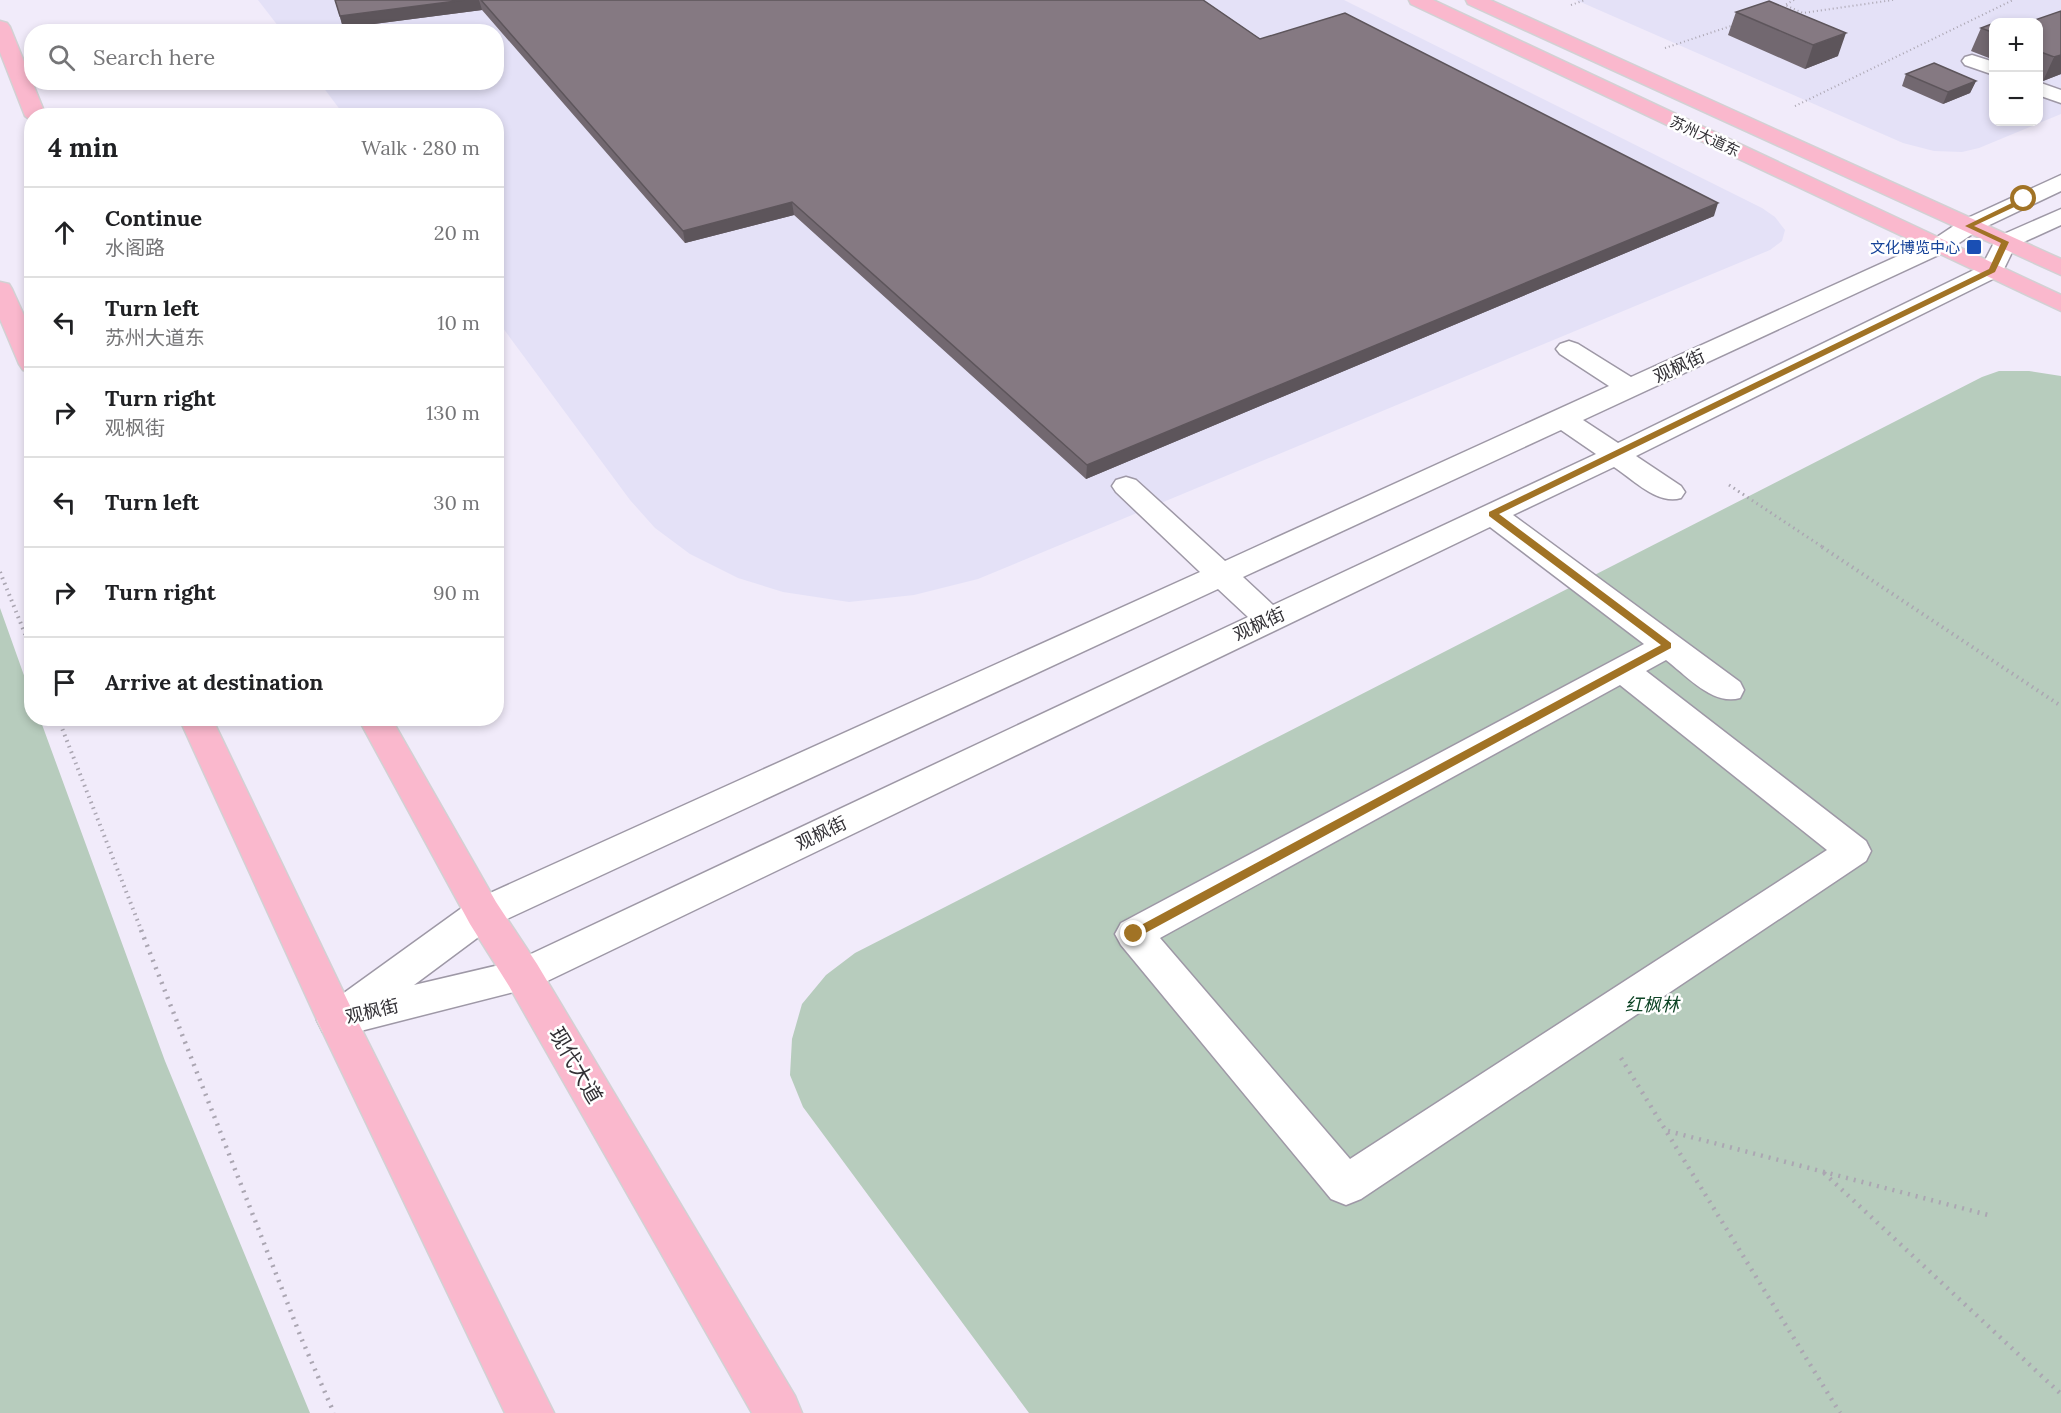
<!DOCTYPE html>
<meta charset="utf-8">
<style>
:root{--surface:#fff;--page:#f6f6f6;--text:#202124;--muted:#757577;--line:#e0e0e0}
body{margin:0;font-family:Lora,"Noto Sans SC",serif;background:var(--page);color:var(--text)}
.controls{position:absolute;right:18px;top:18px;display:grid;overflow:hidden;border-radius:12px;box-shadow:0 3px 9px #0003}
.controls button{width:54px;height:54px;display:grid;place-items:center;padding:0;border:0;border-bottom:2px solid var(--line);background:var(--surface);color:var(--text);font:30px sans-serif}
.stop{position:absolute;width:18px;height:18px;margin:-14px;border:4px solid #a17325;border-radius:50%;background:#fff}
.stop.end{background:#a17325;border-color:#fff;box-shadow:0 2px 6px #0008}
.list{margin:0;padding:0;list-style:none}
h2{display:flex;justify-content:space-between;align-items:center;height:78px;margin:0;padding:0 24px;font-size:26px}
h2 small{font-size:20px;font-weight:400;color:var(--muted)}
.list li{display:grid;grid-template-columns:39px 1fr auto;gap:18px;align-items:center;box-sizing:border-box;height:90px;padding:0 24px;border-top:2px solid var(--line)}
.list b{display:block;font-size:22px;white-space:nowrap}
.list p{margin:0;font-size:20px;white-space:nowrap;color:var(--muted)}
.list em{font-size:20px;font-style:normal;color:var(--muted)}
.icon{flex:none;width:33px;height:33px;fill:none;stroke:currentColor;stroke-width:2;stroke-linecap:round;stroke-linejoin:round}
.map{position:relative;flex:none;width:2061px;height:1413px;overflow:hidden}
.search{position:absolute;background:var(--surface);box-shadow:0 3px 9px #0003;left:24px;top:24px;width:480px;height:66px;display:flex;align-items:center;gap:15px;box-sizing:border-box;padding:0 21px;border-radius:24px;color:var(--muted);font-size:22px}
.panel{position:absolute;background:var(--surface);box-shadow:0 3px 9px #0003;left:24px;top:108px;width:480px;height:618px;border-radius:24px}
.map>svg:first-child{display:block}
.commercial{fill:#e4e1f7;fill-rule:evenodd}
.green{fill:#b7ccbd}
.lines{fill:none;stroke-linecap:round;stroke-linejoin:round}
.minor-casing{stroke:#9e98a6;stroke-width:3}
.major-casing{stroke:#d2d1d3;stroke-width:3}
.path-far3{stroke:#aba6b2;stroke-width:2;stroke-dasharray:1 3;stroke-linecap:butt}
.path-far2{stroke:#aba6b2;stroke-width:3;stroke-dasharray:1.5 4;stroke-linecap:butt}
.path-far1{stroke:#aba6b2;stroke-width:4;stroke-dasharray:1.5 4.5;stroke-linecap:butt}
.path{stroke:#aba6b2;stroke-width:4.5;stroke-dasharray:2 6;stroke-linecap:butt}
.minor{fill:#fff;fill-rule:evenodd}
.major{fill:#fab8cd;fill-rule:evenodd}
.wall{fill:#726870}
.shaded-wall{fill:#5d555b}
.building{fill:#857982;stroke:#5d555b;stroke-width:1.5}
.route{fill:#a17325}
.transit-dot{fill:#1a4fb4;stroke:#fff;stroke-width:2}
.labels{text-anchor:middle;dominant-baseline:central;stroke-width:5;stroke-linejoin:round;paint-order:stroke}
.far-street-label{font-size:15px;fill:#323035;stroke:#fff}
.far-transit-label{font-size:15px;fill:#164399;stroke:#fff;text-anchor:end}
.street-label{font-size:18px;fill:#323035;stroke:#fff}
.park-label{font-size:18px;font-style:italic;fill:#0d4425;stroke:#fff}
.near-street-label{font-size:21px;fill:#323035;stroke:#fff}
</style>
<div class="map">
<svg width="2061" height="1413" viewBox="0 0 2061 1413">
<rect width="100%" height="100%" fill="#f1ebfa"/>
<!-- commercial -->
<path class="commercial" d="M258,0H1344L1762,208L1775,217L1785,230L1782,241L1770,250L978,579L914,595L849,602L783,592L738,578L690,554L655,528L630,500L497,320L496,116L344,115L320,83L496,82V32L282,31Z
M1576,0H2061V114L1979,148L1962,152L1934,151L1903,143ZM1994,22H2038V122H1994Z"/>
<!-- green -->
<path class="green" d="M1999,371H2029L2061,376V1413H1029L803,1107L790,1075L792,1039L802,1004L826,975L855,953L1982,377Z
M0,608L31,695L32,718L40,719L165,1061L310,1413H0Z"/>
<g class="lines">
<defs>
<path id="minor" d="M1972,55L1994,62V75L1965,65L1962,61L1965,57Z
M2038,82L2061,90V103L2038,95Z
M2061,175V191L1977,231L1947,251L1583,420L1618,443L1982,266L1997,237L2061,209V225L2015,246L2001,275L1636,456L1681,486L1685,492L1681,498C1657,505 1634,480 1614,467L1513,515L1740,682L1744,690L1740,698C1713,706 1687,676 1666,660L1646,671L1866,841L1871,851L1866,861L1361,1199L1346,1205L1331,1199L1121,945L1115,934L1121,923L1644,644L1490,527L537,986L337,1037L323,1032L317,1020L323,1008L470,902L1200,572L1116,492L1112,486L1116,480L1126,477L1136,480L1225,561L1609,386L1560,354L1556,349L1560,344L1569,341L1578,344L1631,377L1931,241L1961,221ZM1561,430L1596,454L1273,605L1243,577ZM1218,589L1248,617L516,961L414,985L496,924ZM1620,685L1827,850L1350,1159L1160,938Z"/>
<path id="major" d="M1409,0H1433L2061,295V311L1411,4Z
M1466,0H1490L2061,259V275L1468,4Z
M0,21L7,23L10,27L46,116H32V121L25,116L0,52Z
M0,282L9,284L12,289L32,333V372L23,370L19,364L0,319Z
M179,718H212L352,1010L554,1413H505L317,1020Z
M358,718H391L496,902L537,964L795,1396L802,1413H752L509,986L470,924Z"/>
</defs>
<!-- minor casing -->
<use href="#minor" class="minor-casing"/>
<!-- major casing -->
<use href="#major" class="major-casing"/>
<!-- path-far3 -->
<path class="path-far3" d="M1794,0L1785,5L1803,13L1893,0
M1571,5L1585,0
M1665,48L1734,25
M1795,106L2013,0"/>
<!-- path-far2 -->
<path class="path-far2" d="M1729,485L1824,548"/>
<!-- path-far1 -->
<path class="path-far1" d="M1822,547L2061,706
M0,572L32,651
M58,718L142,932"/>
<!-- path -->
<path class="path" d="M141,930L302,1340L334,1413
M1621,1058L1840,1413
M1668,1131L1992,1216
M1824,1173L2061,1394"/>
<!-- minor -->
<use href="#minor" class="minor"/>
<!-- major -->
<use href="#major" class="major"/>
</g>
<!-- wall -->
<path class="wall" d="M335,0H1203L1260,39L1714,216L1086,479L794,215L685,243L482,10L343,28Z
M1736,12L1838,56L1805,69L1728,35Z
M2038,22L2061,74L2043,81L2038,79Z
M1994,23V60L1971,51L1981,28Z
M1906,74L1976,81L1970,93L1943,104L1902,86Z"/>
<!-- shaded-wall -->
<path class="shaded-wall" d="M464,0H479L482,10L343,28L340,16Z
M1846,33L1838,56L1805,69L1813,45Z
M2061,55V74L2043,81L2054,57Z
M1976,81L1970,93L1943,104L1948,92Z
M792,202L794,215L685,243L683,231Z
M1718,203L1714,216L1086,479L1087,465Z"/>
<!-- building -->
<path class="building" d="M335,0H464L340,16Z
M481,0H1203L1260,39L1345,13L1718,203L1087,465L792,202L683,231Z
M1769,1L1846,33L1813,45L1736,12Z
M2061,11V55L2054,57L2038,51V22H2029Z
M1994,23V33L1981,28Z
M1934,63L1976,81L1948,92L1906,74Z"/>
<!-- route -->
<path class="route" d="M2024,197L2027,201L1974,226L2009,242L1995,272L1499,514L1671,643V648L1138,937H1130V931L1661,645L1489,516V512L1989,269L2001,243L1965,226Z"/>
<!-- markers -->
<rect class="transit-dot" x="1966" y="239" width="16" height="16" rx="3"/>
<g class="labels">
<!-- far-street labels -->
<g class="far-street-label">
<text transform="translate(1705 136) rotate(25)">苏州大道东</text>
</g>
<!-- far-transit labels -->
<g class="far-transit-label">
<text x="1960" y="247">文化博览中心</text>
</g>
<!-- street labels -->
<g class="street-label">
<text transform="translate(1679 366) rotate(-25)">观枫街</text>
<text transform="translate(1259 624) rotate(-25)">观枫街</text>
<text transform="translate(821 833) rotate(-26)">观枫街</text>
<text transform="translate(372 1011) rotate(-13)">观枫街</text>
</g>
<!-- park labels -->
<g class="park-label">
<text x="1652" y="1004">红枫林</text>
</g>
<!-- near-street labels -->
<g class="near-street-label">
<text transform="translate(576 1065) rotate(60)">现代大道</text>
</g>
</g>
</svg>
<div class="controls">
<button>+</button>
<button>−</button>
</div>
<div class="stop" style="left:2024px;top:199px"></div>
<div class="stop end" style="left:1134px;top:934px"></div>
<div class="search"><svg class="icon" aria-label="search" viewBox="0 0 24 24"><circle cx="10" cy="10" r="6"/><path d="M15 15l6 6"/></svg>Search here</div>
<section class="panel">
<h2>4 min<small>Walk · 280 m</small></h2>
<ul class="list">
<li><svg class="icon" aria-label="ahead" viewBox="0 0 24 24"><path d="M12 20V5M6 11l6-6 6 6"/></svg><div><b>Continue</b><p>水阁路</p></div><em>20 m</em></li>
<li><svg class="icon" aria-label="left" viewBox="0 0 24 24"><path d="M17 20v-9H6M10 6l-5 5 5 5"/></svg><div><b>Turn left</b><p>苏州大道东</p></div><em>10 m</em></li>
<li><svg class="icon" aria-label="right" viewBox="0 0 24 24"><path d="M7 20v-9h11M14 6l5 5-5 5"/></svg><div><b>Turn right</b><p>观枫街</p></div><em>130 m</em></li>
<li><svg class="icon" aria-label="left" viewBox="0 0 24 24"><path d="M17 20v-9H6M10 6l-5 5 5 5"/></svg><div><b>Turn left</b></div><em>30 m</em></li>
<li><svg class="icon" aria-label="right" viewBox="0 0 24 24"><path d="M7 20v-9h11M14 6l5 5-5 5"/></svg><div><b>Turn right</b></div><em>90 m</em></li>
<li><svg class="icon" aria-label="arrive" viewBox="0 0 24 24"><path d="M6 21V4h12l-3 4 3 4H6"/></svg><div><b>Arrive at destination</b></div></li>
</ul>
</section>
</div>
